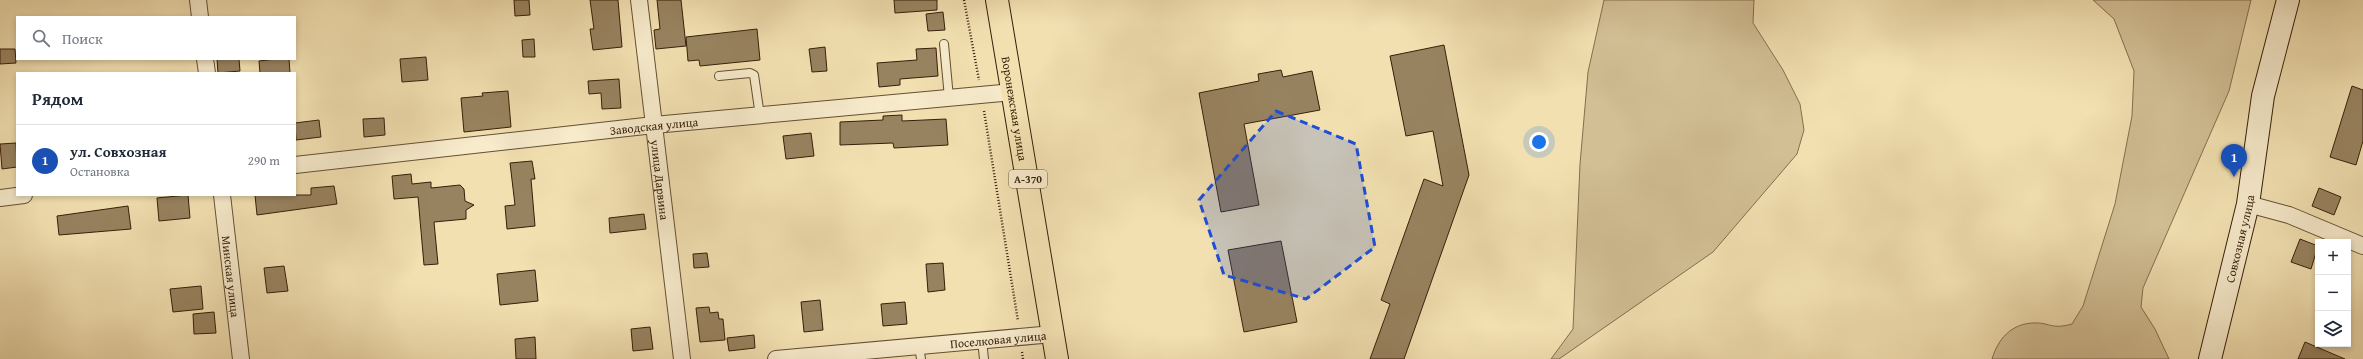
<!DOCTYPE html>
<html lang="ru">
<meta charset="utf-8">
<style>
:root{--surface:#fff;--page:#f2f2f3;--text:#1f2937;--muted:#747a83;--line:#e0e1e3;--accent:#b45309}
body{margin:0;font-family:"Gentium Book Plus",serif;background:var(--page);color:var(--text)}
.controls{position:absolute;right:12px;bottom:12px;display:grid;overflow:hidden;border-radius:0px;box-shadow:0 2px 6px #0003}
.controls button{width:36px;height:36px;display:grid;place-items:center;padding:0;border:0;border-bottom:1px solid var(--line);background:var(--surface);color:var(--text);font:20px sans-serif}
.you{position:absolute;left:1539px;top:142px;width:14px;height:14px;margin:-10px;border:3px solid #fff;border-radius:50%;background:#1a73e8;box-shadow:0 0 0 6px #1a73e833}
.badge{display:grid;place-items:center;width:26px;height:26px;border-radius:50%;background:var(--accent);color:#fff;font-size:13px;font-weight:700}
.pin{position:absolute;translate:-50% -33px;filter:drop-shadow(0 1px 2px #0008)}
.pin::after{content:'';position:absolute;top:21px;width:14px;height:12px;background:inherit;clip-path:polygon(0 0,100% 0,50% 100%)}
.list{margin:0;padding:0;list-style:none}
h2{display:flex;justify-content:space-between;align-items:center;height:52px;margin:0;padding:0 16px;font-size:17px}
h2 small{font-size:13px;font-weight:400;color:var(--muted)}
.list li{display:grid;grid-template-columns:26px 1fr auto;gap:12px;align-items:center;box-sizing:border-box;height:72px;padding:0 16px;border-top:1px solid var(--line)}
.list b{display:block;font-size:15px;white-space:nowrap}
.list p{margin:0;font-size:13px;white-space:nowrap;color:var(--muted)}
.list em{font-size:13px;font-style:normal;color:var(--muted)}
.icon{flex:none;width:22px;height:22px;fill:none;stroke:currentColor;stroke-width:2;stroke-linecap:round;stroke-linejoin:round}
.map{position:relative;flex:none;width:2363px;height:359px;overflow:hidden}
.search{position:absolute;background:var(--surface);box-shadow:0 2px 6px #0003;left:16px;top:16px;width:280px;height:44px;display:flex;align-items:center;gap:10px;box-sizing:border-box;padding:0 14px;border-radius:0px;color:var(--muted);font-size:15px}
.panel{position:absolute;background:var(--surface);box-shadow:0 2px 6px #0003;left:16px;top:72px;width:280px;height:124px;border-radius:0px}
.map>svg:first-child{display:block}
.green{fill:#d2bf94;stroke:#846f4e}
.building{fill:#988360;stroke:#361f09}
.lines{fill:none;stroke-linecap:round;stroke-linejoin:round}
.lane-casing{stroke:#654f33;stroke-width:10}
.street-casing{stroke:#654f33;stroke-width:18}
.secondary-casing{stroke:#361f09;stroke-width:24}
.highway-casing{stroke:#361f09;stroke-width:24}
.path{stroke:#361f09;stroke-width:2.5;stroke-dasharray:1 2;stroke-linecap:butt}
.lane{stroke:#f7ebcc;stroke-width:8}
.street{stroke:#f7ebcc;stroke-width:16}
.secondary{stroke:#f7ebcc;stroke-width:22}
.highway{stroke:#f2e0b1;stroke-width:22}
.marked{fill:#1d4ed8;fill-opacity:0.2;stroke:#1d4ed8;stroke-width:3;stroke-dasharray:8 5;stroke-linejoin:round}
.labels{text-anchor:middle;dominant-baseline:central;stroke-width:3;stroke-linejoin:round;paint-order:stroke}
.shield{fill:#f7ebcc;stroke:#705c44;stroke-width:1}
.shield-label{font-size:11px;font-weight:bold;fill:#361f09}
.street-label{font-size:12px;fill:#361f09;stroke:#f7ebcc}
</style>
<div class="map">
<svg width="2363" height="359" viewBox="0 0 2363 359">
<rect width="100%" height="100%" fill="#f2e0b1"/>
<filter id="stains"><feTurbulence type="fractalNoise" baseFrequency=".005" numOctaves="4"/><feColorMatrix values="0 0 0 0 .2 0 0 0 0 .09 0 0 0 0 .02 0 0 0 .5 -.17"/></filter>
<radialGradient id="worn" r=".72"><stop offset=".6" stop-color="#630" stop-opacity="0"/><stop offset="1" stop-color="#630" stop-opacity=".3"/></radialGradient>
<!-- green -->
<path class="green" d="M1604,0H1754L1753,23L1783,70L1800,104L1804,130L1797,154L1713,252L1559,359H1551L1573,329L1580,164L1588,72Z
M2093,0H2251L2229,91L2143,288L2141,307L2155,329L2169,359H1992C1998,339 2011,324 2033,323C2049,322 2051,330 2072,324L2083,306L2115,204L2132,116L2134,71L2114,19Z"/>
<!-- building -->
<path class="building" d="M514,0H529L530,15L515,16Z
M590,0H618L622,47L593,50L590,29H594Z
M657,0H681L686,46L656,49L654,30L660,29Z
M894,0H937V10L895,13Z
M943,12L945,30L928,31L926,14Z
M757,29L760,60L700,66L699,60L688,61L686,37Z
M534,39L535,57H523L522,40Z
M1444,45L1469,175L1404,359H1370L1390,304L1381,300L1424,179L1443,186L1433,131L1406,136L1390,56Z
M825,47L827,71L812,72L809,49Z
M936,48L938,76L900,79V85L879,87L877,63L917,60L916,49Z
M0,49H15L16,63L0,64Z
M426,57L428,80L402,82L400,59Z
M217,59H239L240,71L218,73Z
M276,59H289L290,73H260L259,61Z
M1281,70L1283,77L1312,71L1320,110L1244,124L1259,205L1221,212L1199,93L1259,81L1258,74Z
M619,79L621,108L602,109L601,93L589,94L588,81Z
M2352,86L2363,90V141L2356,165L2330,157Z
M508,91L511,127L464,132L461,98L483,96L482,93Z
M902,115V121L946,119L948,145L894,148L893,143L840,145V122L883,120V116Z
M384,118L385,135L364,137L363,119Z
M319,120L321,137L296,140L295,123Z
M811,133L814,156L786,159L783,136Z
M16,143L17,167L2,169L0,144Z
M532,161L535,179H531L535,226L507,229L505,206L515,205L510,163Z
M411,174L412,184L431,182V188L460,185L464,189L465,201L474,205L466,210V219L434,222L438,264L424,265L418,197L394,199L392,176Z
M334,186L337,204L257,215L255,195H311V188Z
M2319,188L2341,197L2334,215L2312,206Z
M188,195L190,218L159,221L157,198Z
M128,206L131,229L59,235L57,216Z
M644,214L646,229L610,233L609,218Z
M2300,239L2318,246L2311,269L2291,262Z
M1281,241L1297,322L1244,332L1228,250Z
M707,253L709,267L694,268L693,254Z
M943,263L945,290L928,292L926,264Z
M284,266L288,291L267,293L264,268Z
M535,270L538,301L500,305L497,274Z
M201,286L203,309L173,312L170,289Z
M820,300L823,330L804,332L801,302Z
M905,302L907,324L883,326L881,304Z
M709,307L710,313L718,312L719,319H723L725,340L700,342L696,308Z
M214,312L216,333L194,334L193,314Z
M650,327L653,349L633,351L631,329Z
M754,335L755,348L729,351L727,338Z
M535,337L536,359H516L515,339Z
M2305,342L2345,359H2298Z"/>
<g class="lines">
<defs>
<path id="lane" d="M944,44L949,98
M719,76L750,73L754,75L760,116
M982,340L984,359
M919,346L921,359"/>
<g id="street">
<path d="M198,0L200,17"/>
<path id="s1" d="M639,0L682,359"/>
<path d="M205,59L207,73"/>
<path id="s2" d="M295,165L654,125L1013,92"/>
<path id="s3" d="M222,195L241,359"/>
<path d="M0,198L24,195"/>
<path d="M2248,204L2289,215L2363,246"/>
<path id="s4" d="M776,359L1053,334"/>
</g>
<g id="secondary">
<path id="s5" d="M2210,359L2248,204L2263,96L2288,0"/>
</g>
<g id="highway">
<path id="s6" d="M997,0L1057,359"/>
</g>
</defs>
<!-- lane casing -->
<use href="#lane" class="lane-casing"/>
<!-- street casing -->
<use href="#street" class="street-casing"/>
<!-- secondary casing -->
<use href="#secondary" class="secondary-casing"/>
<!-- highway casing -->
<use href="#highway" class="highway-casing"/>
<!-- path -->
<path class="path" d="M964,0L979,80
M984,111L1018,321
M1022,352L1023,359"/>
<!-- lane -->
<use href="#lane" class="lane"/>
<!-- street -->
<use href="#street" class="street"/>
<!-- secondary -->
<use href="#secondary" class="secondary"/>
<!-- highway -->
<use href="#highway" class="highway"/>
</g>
<!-- marked area -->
<path class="marked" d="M1276,111L1356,144L1375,247L1306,299L1224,275L1199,200Z"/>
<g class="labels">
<!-- shield labels -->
<rect class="shield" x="1009" y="170" width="38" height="18" rx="3"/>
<g class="shield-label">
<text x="1028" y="179">А-370</text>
</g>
<!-- street labels -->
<g class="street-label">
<text stroke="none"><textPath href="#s6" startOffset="110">Воронежская улица</textPath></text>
<text stroke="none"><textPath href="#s2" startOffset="361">Заводская улица</textPath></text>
<text stroke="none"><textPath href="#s1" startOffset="181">улица Дарвина</textPath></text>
<text stroke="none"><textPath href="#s5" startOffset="124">Совхозная улица</textPath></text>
<text stroke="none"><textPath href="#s3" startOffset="82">Минская улица</textPath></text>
<text stroke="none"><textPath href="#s4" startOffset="223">Поселковая улица</textPath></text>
</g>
</g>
<rect width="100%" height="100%" filter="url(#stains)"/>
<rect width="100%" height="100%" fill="url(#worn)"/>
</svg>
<div class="controls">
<button>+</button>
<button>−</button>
<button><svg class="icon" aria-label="layers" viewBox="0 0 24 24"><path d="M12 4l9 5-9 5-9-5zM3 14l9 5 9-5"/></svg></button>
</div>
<div class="you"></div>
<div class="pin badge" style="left:2234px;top:177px;background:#1a4fb4">1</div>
<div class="search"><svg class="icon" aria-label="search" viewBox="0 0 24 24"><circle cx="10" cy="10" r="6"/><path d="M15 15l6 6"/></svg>Поиск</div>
<section class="panel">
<h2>Рядом<small></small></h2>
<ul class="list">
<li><span class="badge" style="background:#1a4fb4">1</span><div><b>ул. Совхозная</b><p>Остановка</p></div><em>290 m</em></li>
</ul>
</section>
</div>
